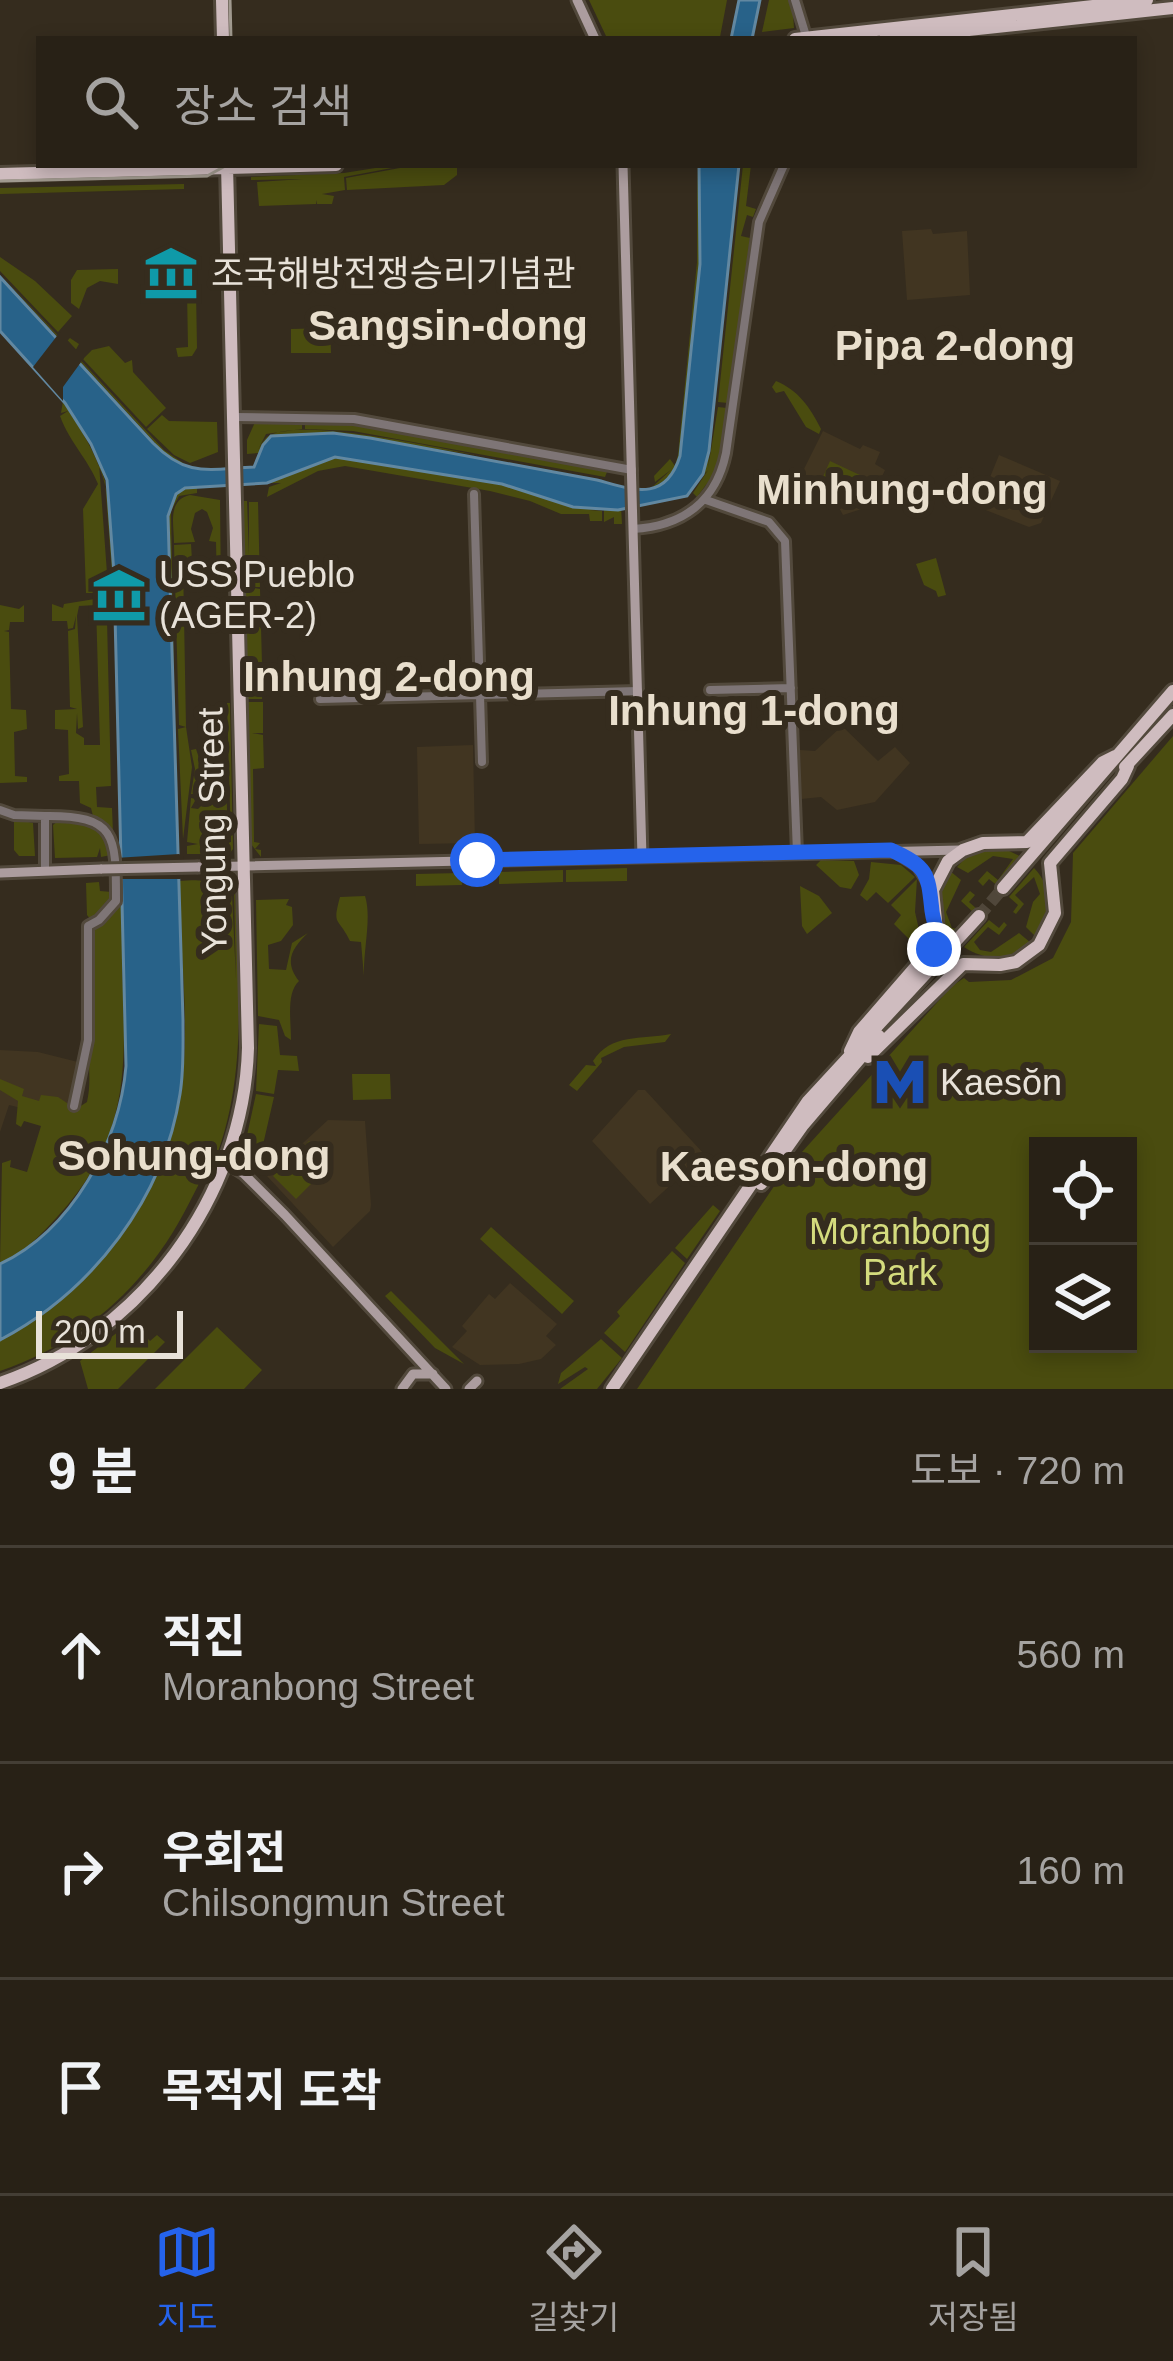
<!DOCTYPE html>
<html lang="ko">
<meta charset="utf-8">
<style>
:root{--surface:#282116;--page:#342e23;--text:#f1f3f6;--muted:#a5a3a1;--line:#443e35;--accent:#2563eb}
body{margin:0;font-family:Arial,"Noto Sans KR",sans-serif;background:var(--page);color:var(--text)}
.controls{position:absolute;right:36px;bottom:36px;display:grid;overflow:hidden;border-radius:0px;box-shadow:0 6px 18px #0003}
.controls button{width:108px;height:108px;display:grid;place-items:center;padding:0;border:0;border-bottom:3px solid var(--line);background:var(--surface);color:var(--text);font:60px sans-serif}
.scale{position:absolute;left:36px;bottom:30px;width:147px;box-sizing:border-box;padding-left:12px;border:6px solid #e8e2d9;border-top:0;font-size:33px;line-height:42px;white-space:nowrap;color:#e8e2d9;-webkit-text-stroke:9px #352c1e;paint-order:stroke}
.stop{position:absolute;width:36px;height:36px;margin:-27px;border:9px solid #2563eb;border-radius:50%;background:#fff}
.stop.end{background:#2563eb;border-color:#fff;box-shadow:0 3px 12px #0008}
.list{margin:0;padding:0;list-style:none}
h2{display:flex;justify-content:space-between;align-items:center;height:156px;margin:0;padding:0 48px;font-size:51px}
h2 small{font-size:39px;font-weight:400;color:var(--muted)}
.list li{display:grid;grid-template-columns:78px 1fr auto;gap:36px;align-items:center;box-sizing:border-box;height:216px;padding:0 48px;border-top:3px solid var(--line)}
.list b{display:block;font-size:45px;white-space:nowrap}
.list p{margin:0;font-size:39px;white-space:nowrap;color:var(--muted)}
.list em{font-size:39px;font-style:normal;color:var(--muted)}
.icon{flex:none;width:66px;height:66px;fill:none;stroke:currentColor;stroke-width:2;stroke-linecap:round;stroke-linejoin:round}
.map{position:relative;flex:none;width:1173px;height:1389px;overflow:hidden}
.search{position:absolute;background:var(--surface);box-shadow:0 6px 18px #0003;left:36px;right:36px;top:36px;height:132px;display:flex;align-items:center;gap:30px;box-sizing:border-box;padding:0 42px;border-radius:0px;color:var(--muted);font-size:45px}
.sheet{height:804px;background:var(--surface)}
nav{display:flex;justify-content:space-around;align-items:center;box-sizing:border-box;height:168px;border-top:3px solid var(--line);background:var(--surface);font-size:33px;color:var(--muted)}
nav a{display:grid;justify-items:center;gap:6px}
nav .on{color:var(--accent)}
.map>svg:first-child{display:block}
.built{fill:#413521}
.green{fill:#4a4c0f;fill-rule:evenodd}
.water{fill:#286289;stroke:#6288a1;stroke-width:3}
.pier{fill:#352c1e}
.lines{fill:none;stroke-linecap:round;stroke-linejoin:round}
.primary-tunnel{stroke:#50473a;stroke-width:12;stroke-dasharray:12 6;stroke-linecap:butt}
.tertiary-casing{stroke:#52493c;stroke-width:14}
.secondary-casing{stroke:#52493c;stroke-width:15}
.primary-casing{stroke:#52493c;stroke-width:18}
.tertiary{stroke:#7e7576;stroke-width:8}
.secondary{stroke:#ac9d9f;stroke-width:9}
.primary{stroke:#cfbcbf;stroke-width:12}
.tram{stroke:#a19a8f;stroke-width:3}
.secondary-bridge-casing{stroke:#52493c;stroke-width:15;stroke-linecap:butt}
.secondary-bridge{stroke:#ac9d9f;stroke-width:9}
.route{stroke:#2563eb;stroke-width:15}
.labels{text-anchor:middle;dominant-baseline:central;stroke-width:12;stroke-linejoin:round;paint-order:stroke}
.poi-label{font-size:36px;fill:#e8e2d9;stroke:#352c1e;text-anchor:start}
.street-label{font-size:36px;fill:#e8e2d9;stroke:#352c1e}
.park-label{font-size:36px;fill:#d4db7d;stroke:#352c1e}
.quarter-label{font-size:42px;font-weight:bold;fill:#e9dfcd;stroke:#352c1e}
</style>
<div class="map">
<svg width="1173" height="1389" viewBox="0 0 1173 1389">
<rect width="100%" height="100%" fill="#352c1e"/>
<!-- built -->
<path class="built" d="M931,229L933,234L967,231L970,295L907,300L902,231Z
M823,431L860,449L863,445L880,452L875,464L885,470L868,507L843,515L837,504L802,473Z
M999,455L1060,481L1041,523L1029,527L978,507Z
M842,726L878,761L895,747L910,763L875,802L837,810L821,797L801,799L800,750L815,751Z
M473,745L475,843L419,844L417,747Z
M0,1050L38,1052L78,1062L80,1069L68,1112L58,1117L9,1105L0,1132Z
M638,1090H645L704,1154L650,1204L592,1141Z
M328,1120L365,1121L371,1205L370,1211L333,1247L267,1176Z
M510,1283L557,1324L546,1336L556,1345L541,1359L519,1364L480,1365L452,1347L467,1331L462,1326L489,1294L495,1299Z"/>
<!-- green -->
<path class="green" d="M589,0H727L720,37L612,39L606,36Z
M769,0H792L794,28L762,32Z
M394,165H408L344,177L345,190L322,194L334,196L332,204H317L316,200V204L259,206L257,182L303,179L251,180V177L344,173Z
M416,165L475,167L457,168V175L444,185L347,190L346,178Z
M697,165L700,264L680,456L669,478L650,489L672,469L655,482L654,476L670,459L675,466L678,455L697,262Z
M739,165L708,468L718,407L727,408L717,470L697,497L693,493L708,470L689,491L703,474L709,451Z
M743,165H751L746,206L756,209L753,217L747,215L741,236L750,238L728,403L718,402Z
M184,184V189L0,194V188Z
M0,257L35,281L72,316L58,332L0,271Z
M118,269V284L100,281L87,288L79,309L71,303V280L77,270Z
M0,274L65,343L70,338L79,344L74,353L164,450L192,469L169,458Z
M187,291H196L197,348L192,356L178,357L176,348L188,347Z
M330,328L331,353H291V329Z
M109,346L125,363L132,360L133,372L166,408L146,427L83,359L92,350Z
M776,381C798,390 810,407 821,429L819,434L806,427L784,391L776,393L772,387Z
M63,401C108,471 112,490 112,574L105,481L99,464L107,573L101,574V593H86L83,509L98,484C88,459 70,443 60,416L68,411L61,413Z
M162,415L169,421L217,422L218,452L190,463L174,455L147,429Z
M256,420H302V429L266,434L257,452C258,450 264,439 267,437C296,415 443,449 482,456L341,434L271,436L261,448L258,463V453L247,454V440Z
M305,420L384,428L607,472L605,477L353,431L305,429Z
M349,457L502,484L573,507H621L622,524H614V517L604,522V509L589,510L602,511V521H590L589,514H561L530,501L490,491L345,466L318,471L267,497L269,487L281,483H267L325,459Z
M830,461L862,476L854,493L822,479Z
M185,488H197V493L179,496L171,511L177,853L168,516L176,493Z
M190,495L220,500L221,590L217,588L216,542L209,541L213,528L207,512L202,509L195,513L191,529L195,542L174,543C174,524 167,500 190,495Z
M243,501H247L249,555V502H258L260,587H249L260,589L261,624L250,627H261L262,664L251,666H262V699H248Z
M191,544L192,560L183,561L186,727L179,725L174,545Z
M936,558L946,595L938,597L936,591L924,585L916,564Z
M101,598L102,620H107L111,786L96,787L97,807L112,808L113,833L93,816L91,808L80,803L79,781H59V776L69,774L68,730L55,729V710L77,709L70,707L68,631L75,629L76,616L73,628L68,629L67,621H52V604L63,608L64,604ZM96,605L100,745H84V738L76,733L77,713L78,729L83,727L77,616L79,606Z
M0,605L19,609L24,605V622H10L9,630L4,631L9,632L11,709L26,710L27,729L14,732L15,776L27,777V782L0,783Z
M248,702H263V733H252L263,735L264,768L253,769L254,842L260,843L255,849L261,850V857L251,844Z
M221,703L226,777L219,773L218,778L226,779L228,838L216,840V854H187V846L198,844L187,842L191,798L196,799L191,808L198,809L203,804L204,790L197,788L196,794H191L195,769L191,750L196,749L200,761V747L211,746L204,758L212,760L213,752L215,759L210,763H202L214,769L218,756L214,733L222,728Z
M227,703H230L233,849L226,858L200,859L222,857V851L229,850L222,843L231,842Z
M186,727L192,767L183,839L178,729Z
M1173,736V1389H637L783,1173L952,986L964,978L969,982L1011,980L1053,958L1071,922L1073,853ZM1038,1146H1128V1344H1038Z
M14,819L33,823L35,856H19L14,850Z
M60,819L88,820L111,841V855L101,857L100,848L97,857L55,858L53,825Z
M984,849L1007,850L1024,858L999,887L989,879L983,886L978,881L987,871L998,880L1013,859L993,856L968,873L957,867L969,854Z
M821,860L854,861L859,875L851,889L840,887L816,865Z
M871,862L901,865L915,877L888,903L876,892L867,901L860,895L869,879Z
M627,868V881L566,882V870Z
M1034,868C1053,887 1053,918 1035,936L1026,927L1033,902L1040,894L1034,877L1015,895L1024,904L1016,914L1013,912L1018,905L1009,897Z
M563,870V882L499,884V872Z
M950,871L961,880L946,912L952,928L959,929L973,912L961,901L970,891L975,895L969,902L978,910L953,938C936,917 935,893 950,871Z
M461,873L462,885L416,886V874Z
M200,874L235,877C237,980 252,1085 206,1181L214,1157C199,1181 188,1208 173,1232C133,1297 72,1347 0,1371V1340C95,1290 168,1192 182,1085C190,1019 180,948 178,881C203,880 205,878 221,895H232L236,979L234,893L227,892V885H233L234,881Z
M917,879L915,912L920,934L914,944L894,924L901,915L891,905Z
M99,882L100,891L112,892L113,897L91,920L87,915L86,883Z
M119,883C126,902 122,940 122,964C126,1066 131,1137 57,1217C41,1235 22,1254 0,1264L2,1163L11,1160L10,1167L27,1172L41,1126L24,1121L21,1127L16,1124L18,1101L0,1090V1079L24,1089L22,1096L39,1101L41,1095L58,1097L76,1109L87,1102C92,1080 87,1063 90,1040L94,1039L90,928L119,907Z
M800,886L819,896L832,913L807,934L802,926Z
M365,896C372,918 363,950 364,977L361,942L350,941C338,916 332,927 340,897Z
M289,899L286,905L292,907L293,925L281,941L268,945L269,969L286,970L292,943L308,933C293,947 283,961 299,981C286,993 291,1020 291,1040L285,1036L279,1020L258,1016L256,900Z
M989,920L999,928L1004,922L1007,925L999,935L988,927L974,942L980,950L991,952L1019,933L1031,943C1009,960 987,962 964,947Z
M259,1024L277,1026L280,1055L297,1056L299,1071L278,1070L274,1094L256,1091Z
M671,1034L665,1042L624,1047L601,1058L602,1062L577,1091L569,1085L586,1065L596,1066L593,1061C611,1033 641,1040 671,1034Z
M390,1074L391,1099L353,1100L352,1074Z
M256,1094L274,1097L262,1149L253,1161L244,1149Z
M309,1141L331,1164L296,1199L273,1176Z
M713,1205L720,1211L687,1259L675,1248Z
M491,1227L574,1301L562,1314L480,1239Z
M672,1251L685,1263L625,1352L604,1333L620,1316L617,1312Z
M391,1291L464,1364L435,1348L385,1296Z
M131,1322L150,1341L157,1335L165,1342L118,1389H88L80,1361Z
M217,1327L262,1370L244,1389H155Z
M601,1339L622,1358L597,1389H560L588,1369L585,1367L558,1384L561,1373Z"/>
<!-- water -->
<path class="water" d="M739,0H760L752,39H731Z
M699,165H739L709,451L703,474L687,496L618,510L573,507L502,484L335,457L267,483L185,488L176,494L168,516L183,1020C183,1045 184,1070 180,1094C164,1198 93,1291 0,1340V1264C72,1230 120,1142 126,1066L114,574L107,480L91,444L65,403L0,331V277L153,443C187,478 209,469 254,467L263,445L271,436L333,433L370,438L597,480C631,489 665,504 680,456L700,264Z"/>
<!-- pier -->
<path class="pier" d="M60,332L84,358L63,387V401L33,367Z
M179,854L183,856L184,877L180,879H115V858Z"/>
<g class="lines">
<!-- primary-tunnel -->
<path class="primary-tunnel" d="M979,916L1003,888"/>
<defs>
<path id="tertiary" d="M795,0L806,36
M234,417L354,419L632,470
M474,494L482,762
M706,500L769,522L785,541L797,853
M633,529C682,526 716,502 726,453L759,222L784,165
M710,690L791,688
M320,699L638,691
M0,810L14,815L45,816V871
M45,816C117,815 116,836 116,901L99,920L88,926V1040L74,1106"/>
<path id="secondary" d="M577,0L595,39
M623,165L642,857
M896,852L918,866L933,890
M198,867L960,850
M0,873L102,869
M225,1162L244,1174L285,1215L446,1389
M402,1389L413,1374H433
M469,1389L477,1381"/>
<path id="primary" d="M222,0L223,39
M795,39L1147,0
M885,39L1173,8
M0,174L336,165
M1125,767L1173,715
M1003,888L1173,691
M850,1051L859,1032L938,941L933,890L948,861L963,850L983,843L1027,842L1103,762L1115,756
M868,1057L963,964L1000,965L1016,962L1039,945L1055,913L1050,863L1122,779L1128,766
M761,1184L803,1125L879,1036
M0,1383C139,1336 244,1197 248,1048L227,165
M612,1389L808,1101L979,916"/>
</defs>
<!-- tertiary casing -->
<use href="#tertiary" class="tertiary-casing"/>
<!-- secondary casing -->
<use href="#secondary" class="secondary-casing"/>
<!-- primary casing -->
<use href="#primary" class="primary-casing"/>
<!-- tertiary -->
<use href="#tertiary" class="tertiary"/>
<!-- secondary -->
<use href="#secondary" class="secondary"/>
<!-- primary -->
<use href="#primary" class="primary"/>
<!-- tram -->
<path class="tram" d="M230,0L231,39
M0,181L207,176L227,165"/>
<defs>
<path id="secondary-bridge" d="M102,869L198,867"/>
</defs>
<!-- secondary-bridge casing -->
<use href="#secondary-bridge" class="secondary-bridge-casing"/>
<!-- secondary-bridge -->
<use href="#secondary-bridge" class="secondary-bridge"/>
</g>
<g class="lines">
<!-- route -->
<path class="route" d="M477,860L891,850C929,867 928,875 932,911C934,927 941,934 934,949"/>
</g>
<!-- icons -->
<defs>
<symbol id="museum-bare" viewBox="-9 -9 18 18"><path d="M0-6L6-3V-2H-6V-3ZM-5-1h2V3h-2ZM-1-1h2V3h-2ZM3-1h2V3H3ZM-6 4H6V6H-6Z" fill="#0f9aa8" stroke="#352c1e" stroke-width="2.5" paint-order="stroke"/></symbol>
<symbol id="metro-bare" viewBox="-9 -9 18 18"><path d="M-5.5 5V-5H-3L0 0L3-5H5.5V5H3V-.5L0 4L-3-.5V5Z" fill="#1a4fb4" stroke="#352c1e" stroke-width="2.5" paint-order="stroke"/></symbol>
</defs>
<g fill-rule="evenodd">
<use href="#museum-bare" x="133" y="235" width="76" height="76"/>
<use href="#museum-bare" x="81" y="557" width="76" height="76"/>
<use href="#metro-bare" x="862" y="1044" width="76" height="76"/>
</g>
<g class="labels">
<!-- poi labels -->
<g class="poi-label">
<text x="211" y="273">조국해방전쟁승리기념관</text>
<text x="159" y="574">USS Pueblo<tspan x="159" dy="41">(AGER-2)</tspan></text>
<text x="940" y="1082">Kaesŏn</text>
</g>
<!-- street labels -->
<g class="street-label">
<text transform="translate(212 831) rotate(-91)">Yongung Street</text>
</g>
<!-- park labels -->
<g class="park-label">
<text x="900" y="1231">Moranbong<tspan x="900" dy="41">Park</tspan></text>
</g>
<!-- quarter labels -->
<g class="quarter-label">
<text x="448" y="325">Sangsin-dong</text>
<text x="955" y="345">Pipa 2-dong</text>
<text x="902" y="489">Minhung-dong</text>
<text x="389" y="676">Inhung 2-dong</text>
<text x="754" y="710">Inhung 1-dong</text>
<text x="194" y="1155">Sohung-dong</text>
<text x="794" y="1166">Kaeson-dong</text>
</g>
</g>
</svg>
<div class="controls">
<button><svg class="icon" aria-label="locate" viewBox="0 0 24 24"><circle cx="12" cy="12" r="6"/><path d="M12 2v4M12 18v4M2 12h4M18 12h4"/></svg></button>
<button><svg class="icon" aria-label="layers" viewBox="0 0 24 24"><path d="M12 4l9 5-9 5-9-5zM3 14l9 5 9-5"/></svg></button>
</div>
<div class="scale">200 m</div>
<div class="stop" style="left:477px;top:860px"></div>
<div class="stop end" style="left:934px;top:949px"></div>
<div class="search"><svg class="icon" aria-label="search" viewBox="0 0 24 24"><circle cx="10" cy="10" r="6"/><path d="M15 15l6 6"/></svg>장소 검색</div>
</div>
<section class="sheet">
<h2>9 분<small>도보 · 720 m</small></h2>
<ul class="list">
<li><svg class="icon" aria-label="ahead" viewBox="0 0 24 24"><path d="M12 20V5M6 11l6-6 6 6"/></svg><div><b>직진</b><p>Moranbong Street</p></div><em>560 m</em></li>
<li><svg class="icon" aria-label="right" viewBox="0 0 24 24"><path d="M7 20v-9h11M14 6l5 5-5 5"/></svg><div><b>우회전</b><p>Chilsongmun Street</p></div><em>160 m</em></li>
<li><svg class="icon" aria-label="arrive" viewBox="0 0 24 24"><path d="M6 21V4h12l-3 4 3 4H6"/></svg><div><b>목적지 도착</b></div></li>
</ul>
</section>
<nav>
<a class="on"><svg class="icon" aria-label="map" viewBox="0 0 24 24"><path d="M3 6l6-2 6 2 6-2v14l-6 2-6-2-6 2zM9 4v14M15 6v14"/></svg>지도</a>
<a><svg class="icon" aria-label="directions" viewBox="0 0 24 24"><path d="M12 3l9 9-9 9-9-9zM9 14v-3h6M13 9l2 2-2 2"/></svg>길찾기</a>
<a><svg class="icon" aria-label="saved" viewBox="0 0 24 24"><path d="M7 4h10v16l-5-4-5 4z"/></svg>저장됨</a>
</nav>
